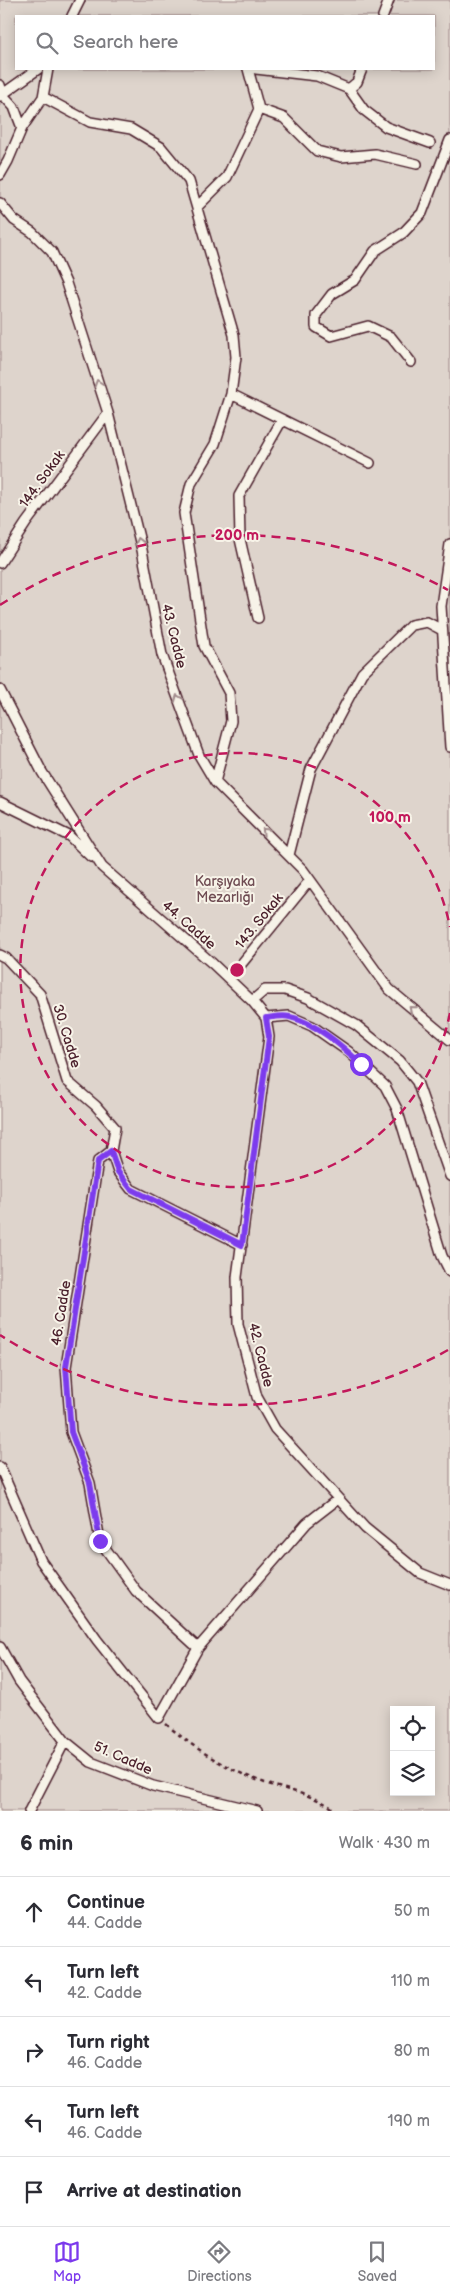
<!DOCTYPE html>
<meta charset="utf-8">
<style>
:root{--surface:#fff;--page:#f7f7f7;--text:#2b2b33;--muted:#7c7c81;--line:#e1e1e2;--accent:#7c3aed}
body{margin:0;font-family:"Balsamiq Sans",sans-serif;background:var(--page);color:var(--text)}
.controls{position:absolute;right:15px;bottom:15px;display:grid;overflow:hidden;border-radius:0px;box-shadow:0 2px 12px #0003}
.controls button{width:45px;height:45px;display:grid;place-items:center;padding:0;border:0;border-bottom:1px solid var(--line);background:var(--surface);color:var(--text);font:25px sans-serif}
.stop{position:absolute;width:15px;height:15px;margin:-11px;border:4px solid #7c3aed;border-radius:50%;background:#fff}
.stop.end{background:#7c3aed;border-color:#fff;box-shadow:0 1px 5px #0008}
.list{margin:0;padding:0;list-style:none}
h2{display:flex;justify-content:space-between;align-items:center;height:65px;margin:0;padding:0 20px;font-size:21px}
h2 small{font-size:16px;font-weight:400;color:var(--muted)}
.list li{display:grid;grid-template-columns:32px 1fr auto;gap:15px;align-items:center;box-sizing:border-box;height:70px;padding:0 20px;border-top:1px solid var(--line)}
.list b{display:block;font-size:19px;white-space:nowrap}
.list p{margin:0;font-size:16px;white-space:nowrap;color:var(--muted)}
.list em{font-size:16px;font-style:normal;color:var(--muted)}
.icon{flex:none;width:28px;height:28px;fill:none;stroke:currentColor;stroke-width:2;stroke-linecap:round;stroke-linejoin:round}
.map{position:relative;flex:none;width:450px;height:1811px;overflow:hidden}
.search{position:absolute;background:var(--surface);box-shadow:0 2px 12px #0003;left:15px;right:15px;top:15px;height:55px;display:flex;align-items:center;gap:12px;box-sizing:border-box;padding:0 18px;border-radius:0px;color:var(--muted);font-size:19px}
.sheet{height:415px;background:var(--surface)}
nav{display:flex;justify-content:space-around;align-items:center;box-sizing:border-box;height:70px;border-top:1px solid var(--line);background:var(--surface);font-size:14px;color:var(--muted)}
nav a{display:grid;justify-items:center;gap:2px}
nav .on{color:var(--accent)}
.map>svg:first-child{display:block}
.green{fill:#ded4cc;stroke:#947a7c;fill-rule:evenodd}
.lines{fill:none;stroke-linecap:round;stroke-linejoin:round}
.service-casing{stroke:#4a1f2b;stroke-width:12}
.path{stroke:#4a1f2b;stroke-width:2.5;stroke-dasharray:4 4;stroke-linecap:butt}
.service{stroke:#f7f3e8;stroke-width:9}
.oneway{stroke:#a0898a}
.route{stroke:#7c3aed;stroke-width:6}
.ring{fill:none;stroke:#c2185b;stroke-width:2.5;stroke-dasharray:9 6}
.labels{text-anchor:middle;dominant-baseline:central;stroke-width:4;stroke-linejoin:round;paint-order:stroke}
.street-label{font-size:14px;fill:#4a1f2b;stroke:#f7f3e8}
.park-label{font-size:14px;fill:#6f4c53;stroke:#f7f3e8}
.centre{fill:#c2185b;stroke:#f7f3e8;stroke-width:2.5}
.ring-label{font-size:15px;text-anchor:middle;font-weight:bold;fill:#c2185b;stroke:#f7f3e8;stroke-width:4;stroke-linejoin:round;paint-order:stroke}
</style>
<div class="map">
<svg width="450" height="1811" viewBox="0 0 450 1811">
<rect width="100%" height="100%" fill="#f7f3e8"/>
<filter id="ink" filterUnits="userSpaceOnUse"><feTurbulence type="fractalNoise" baseFrequency=".02" numOctaves="2"/><feDisplacementMap in="SourceGraphic" scale="10" xChannelSelector="R" yChannelSelector="G"/><feConvolveMatrix kernelMatrix="1 2 1 2 8 2 1 2 1" color-interpolation-filters="sRGB"/></filter>
<g filter="url(#ink)">
<!-- green -->
<path class="green" d="M0,0H450V1811H0ZM16,16H434V69H16ZM394,1710H431V1792H394Z"/>
<g class="lines">
<defs>
<path id="service" d="M72,16L80,0
M383,16L389,0
M256,69L317,76L349,89L364,110L386,127L430,143
M0,85L3,95L14,107L22,128
M349,89L357,82L362,69
M0,96L38,69
M43,97L90,122L131,129L161,147L189,181L234,335L236,357L231,394L215,444L191,484L184,513L204,646L229,693L231,721L215,782
M259,109L284,118L317,151L341,157L375,154L417,164
M0,175L8,161L22,128L43,97L48,69
M0,203L14,220L32,232L52,252L66,283L108,413L142,550L162,655L199,755L215,782L303,870L389,989L450,1040
M197,207L227,177L259,109L248,69
M411,362L391,337L368,326L331,336L316,327V315L332,294L355,280L375,251L403,233L422,213L450,140
M231,394L370,463
M450,544L441,606L450,747
M0,563L26,523L108,413
M258,618L240,539L239,496L282,420
M0,690L42,772L102,867L213,964L252,1001L266,1018
M0,802L69,836L91,857
M289,855L311,769L362,673L411,625L427,622L442,630
M0,955L6,958L40,994L67,1081L96,1106L115,1128L111,1151
M229,979L310,880
M252,1001L265,990H285L308,998L356,1025L400,1061L417,1082L450,1176
M266,1018L269,1037L237,1277L238,1324L257,1397L275,1429L365,1528L420,1573L450,1585
M266,1018L289,1016L312,1026L349,1052L385,1086L397,1109L442,1256L450,1272
M242,1245L131,1189L118,1172L111,1151L98,1161L66,1367L71,1432L90,1483L100,1541L136,1591L198,1648L307,1523L338,1499
M0,1467L41,1561L97,1640L159,1718L198,1648
M0,1647L19,1681L65,1741L91,1762L153,1786L257,1811
M29,1811L65,1741"/>
</defs>
<!-- service casing -->
<use href="#service" class="service-casing"/>
<!-- path -->
<path class="path" d="M166,1724C196,1750 228,1770 265,1783C289,1791 317,1795 336,1811"/>
<!-- service -->
<use href="#service" class="service"/>
</g>
<!-- one-way arrows -->
<defs><path id="oneway-chevron" d="M-2-3.5L2.5 0L-2 3.5" fill="none" stroke-width="1.6" stroke-linecap="round" stroke-linejoin="round" transform="scale(1.25)"/></defs>
<g class="oneway">
<use href="#oneway-chevron" transform="translate(98 383) rotate(-108)"/>
<use href="#oneway-chevron" transform="translate(139 541) rotate(-104)"/>
<use href="#oneway-chevron" transform="translate(178 698) rotate(-111)"/>
<use href="#oneway-chevron" transform="translate(265 831) rotate(-135)"/>
<use href="#oneway-chevron" transform="translate(412 1009) rotate(-140)"/>
</g>
</g>
<g class="lines" filter="url(#ink)">
<!-- route -->
<path class="route" d="M100,1541L90,1483L71,1432L66,1367L98,1161L111,1151L118,1172L131,1189L242,1245L269,1037L266,1018C274,1017 283,1015 290,1017C316,1023 342,1046 361,1064"/>
</g>
<!-- distance rings -->
<g class="ring">
<path d="M450 1013A217 217 0 1 1 450 927"/>
<path d="M448 1350A435 435 0 0 1 0 1335M0 605A435 435 0 0 1 448 590"/>
</g>
<g class="labels">
<!-- street labels -->
<g class="street-label">
<text transform="translate(42 479) rotate(-54)">144. Sokak</text>
<text transform="translate(174 636) rotate(76)">43. Cadde</text>
<text transform="translate(259 921) rotate(-51)">143. Sokak</text>
<text transform="translate(189 925) rotate(41)">44. Cadde</text>
<text transform="translate(67 1036) rotate(73)">30. Cadde</text>
<text transform="translate(61 1313) rotate(-81)">46. Cadde</text>
<text transform="translate(261 1355) rotate(76)">42. Cadde</text>
<text transform="translate(123 1758) rotate(24)">51. Cadde</text>
</g>
<!-- park labels -->
<g class="park-label">
<text x="225" y="881">Karşıyaka<tspan x="225" dy="16">Mezarlığı</tspan></text>
</g>
</g>
<circle cx="237" cy="970" r="8" class="centre"/>
<g class="ring-label">
<text x="237" y="540">200 m</text>
<text x="390" y="822">100 m</text>
</g>
</svg>
<div class="controls">
<button><svg class="icon" aria-label="locate" viewBox="0 0 24 24"><circle cx="12" cy="12" r="6"/><path d="M12 2v4M12 18v4M2 12h4M18 12h4"/></svg></button>
<button><svg class="icon" aria-label="layers" viewBox="0 0 24 24"><path d="M12 4l9 5-9 5-9-5zM3 14l9 5 9-5"/></svg></button>
</div>
<div class="stop" style="left:361px;top:1064px"></div>
<div class="stop end" style="left:100px;top:1541px"></div>
<div class="search"><svg class="icon" aria-label="search" viewBox="0 0 24 24"><circle cx="10" cy="10" r="6"/><path d="M15 15l6 6"/></svg>Search here</div>
</div>
<section class="sheet">
<h2>6 min<small>Walk · 430 m</small></h2>
<ul class="list">
<li><svg class="icon" aria-label="ahead" viewBox="0 0 24 24"><path d="M12 20V5M6 11l6-6 6 6"/></svg><div><b>Continue</b><p>44. Cadde</p></div><em>50 m</em></li>
<li><svg class="icon" aria-label="left" viewBox="0 0 24 24"><path d="M17 20v-9H6M10 6l-5 5 5 5"/></svg><div><b>Turn left</b><p>42. Cadde</p></div><em>110 m</em></li>
<li><svg class="icon" aria-label="right" viewBox="0 0 24 24"><path d="M7 20v-9h11M14 6l5 5-5 5"/></svg><div><b>Turn right</b><p>46. Cadde</p></div><em>80 m</em></li>
<li><svg class="icon" aria-label="left" viewBox="0 0 24 24"><path d="M17 20v-9H6M10 6l-5 5 5 5"/></svg><div><b>Turn left</b><p>46. Cadde</p></div><em>190 m</em></li>
<li><svg class="icon" aria-label="arrive" viewBox="0 0 24 24"><path d="M6 21V4h12l-3 4 3 4H6"/></svg><div><b>Arrive at destination</b></div></li>
</ul>
</section>
<nav>
<a class="on"><svg class="icon" aria-label="map" viewBox="0 0 24 24"><path d="M3 6l6-2 6 2 6-2v14l-6 2-6-2-6 2zM9 4v14M15 6v14"/></svg>Map</a>
<a><svg class="icon" aria-label="directions" viewBox="0 0 24 24"><path d="M12 3l9 9-9 9-9-9zM9 14v-3h6M13 9l2 2-2 2"/></svg>Directions</a>
<a><svg class="icon" aria-label="saved" viewBox="0 0 24 24"><path d="M7 4h10v16l-5-4-5 4z"/></svg>Saved</a>
</nav>
